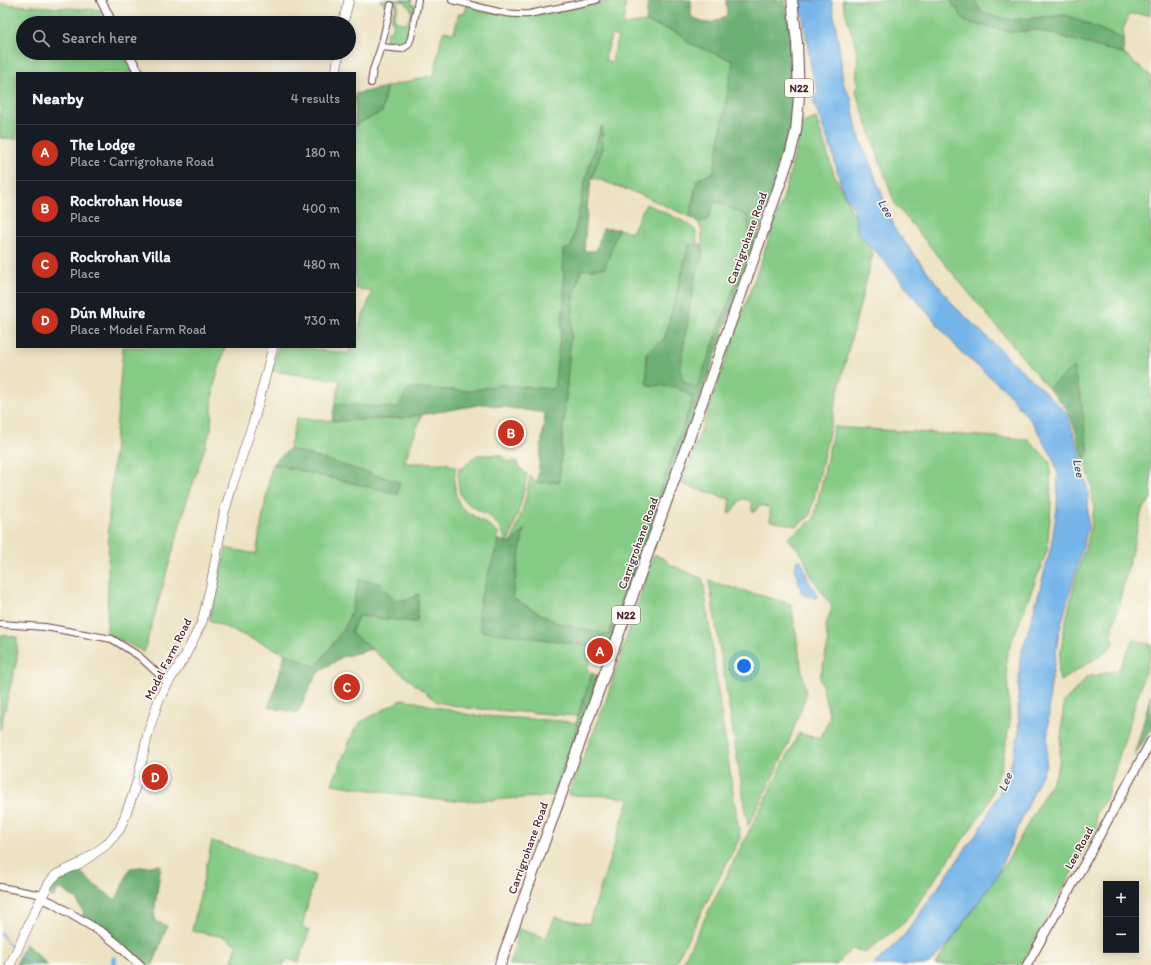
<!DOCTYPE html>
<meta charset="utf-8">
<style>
:root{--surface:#171b24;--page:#20242c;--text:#f1f3f6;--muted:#9ea1a6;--line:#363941;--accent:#c8321e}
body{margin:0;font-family:Itim,sans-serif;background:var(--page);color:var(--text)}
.controls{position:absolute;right:12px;bottom:12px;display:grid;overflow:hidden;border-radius:0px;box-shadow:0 2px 10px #0003}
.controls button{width:36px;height:36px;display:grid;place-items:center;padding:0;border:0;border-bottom:1px solid var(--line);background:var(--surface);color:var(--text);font:20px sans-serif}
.you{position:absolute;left:744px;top:666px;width:14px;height:14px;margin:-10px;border:3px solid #fff;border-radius:50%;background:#1a73e8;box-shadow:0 0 0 6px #1a73e833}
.badge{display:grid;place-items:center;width:26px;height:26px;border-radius:50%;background:var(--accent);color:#fff;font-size:13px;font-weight:700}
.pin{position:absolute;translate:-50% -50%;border:2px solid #fff;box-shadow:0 1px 4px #0006}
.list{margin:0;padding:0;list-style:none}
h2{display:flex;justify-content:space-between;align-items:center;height:52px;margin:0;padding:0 16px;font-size:17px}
h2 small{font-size:13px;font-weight:400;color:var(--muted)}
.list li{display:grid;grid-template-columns:26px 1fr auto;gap:12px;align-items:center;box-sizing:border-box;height:56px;padding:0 16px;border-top:1px solid var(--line)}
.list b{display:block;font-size:15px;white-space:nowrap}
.list p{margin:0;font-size:13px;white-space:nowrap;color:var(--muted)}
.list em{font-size:13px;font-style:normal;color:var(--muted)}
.icon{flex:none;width:22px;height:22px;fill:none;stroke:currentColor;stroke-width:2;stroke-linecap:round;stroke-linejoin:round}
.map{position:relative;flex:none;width:1151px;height:965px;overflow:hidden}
.search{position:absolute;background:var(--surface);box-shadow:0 2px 10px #0003;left:16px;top:16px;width:340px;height:44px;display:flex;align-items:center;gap:10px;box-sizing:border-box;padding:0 14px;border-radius:22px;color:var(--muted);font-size:15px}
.panel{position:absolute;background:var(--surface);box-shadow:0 2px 10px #0003;left:16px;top:72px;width:340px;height:276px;border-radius:0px}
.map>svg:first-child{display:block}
.green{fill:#85cb85;stroke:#687558;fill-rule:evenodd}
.forest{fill:#6caf72;stroke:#5b674e}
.water{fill:#75b5e9;stroke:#606a8a}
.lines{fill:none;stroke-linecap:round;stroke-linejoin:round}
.stream{stroke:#75b5e9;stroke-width:1.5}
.canal{stroke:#75b5e9;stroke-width:6}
.minor-casing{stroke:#623c42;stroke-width:8}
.tertiary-casing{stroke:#623c42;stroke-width:10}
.secondary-casing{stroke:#623c42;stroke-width:10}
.trunk-casing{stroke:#623c42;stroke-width:12}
.minor{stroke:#fff;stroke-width:6}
.tertiary{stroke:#fff;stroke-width:8}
.secondary{stroke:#fff;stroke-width:9}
.trunk{stroke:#fff;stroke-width:10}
.labels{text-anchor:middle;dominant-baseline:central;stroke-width:3;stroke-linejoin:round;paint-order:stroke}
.shield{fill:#fdfcf7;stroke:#806168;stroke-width:1}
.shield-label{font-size:11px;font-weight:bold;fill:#4a1f2b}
.street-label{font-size:12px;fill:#4a1f2b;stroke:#fdfcf7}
.water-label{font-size:13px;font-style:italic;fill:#59546e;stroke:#fdfcf7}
</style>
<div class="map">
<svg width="1151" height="965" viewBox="0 0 1151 965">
<rect width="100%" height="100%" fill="#fdfcf7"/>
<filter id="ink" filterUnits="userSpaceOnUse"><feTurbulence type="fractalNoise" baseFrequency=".025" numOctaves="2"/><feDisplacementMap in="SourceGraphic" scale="8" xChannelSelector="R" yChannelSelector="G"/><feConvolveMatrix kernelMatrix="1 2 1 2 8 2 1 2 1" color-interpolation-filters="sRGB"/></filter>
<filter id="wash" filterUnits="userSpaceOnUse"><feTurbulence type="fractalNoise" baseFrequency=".012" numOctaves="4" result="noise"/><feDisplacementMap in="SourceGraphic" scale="16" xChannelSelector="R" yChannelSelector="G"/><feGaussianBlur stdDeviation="0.9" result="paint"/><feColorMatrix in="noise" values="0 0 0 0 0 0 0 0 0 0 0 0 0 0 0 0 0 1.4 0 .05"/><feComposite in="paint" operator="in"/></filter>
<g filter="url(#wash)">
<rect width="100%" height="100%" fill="#ede2c2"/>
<!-- green -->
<path class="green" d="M379,0H412L411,4L415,5L407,41L404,45L389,47L386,44L385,41L388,31H392L394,22L391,21L394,10H395L397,4L390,2L389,7H388ZM398,1H404C412,10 415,12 406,23C400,23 393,22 395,14C395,12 397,10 398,8C398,5 397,3 398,1Z
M612,0H626L623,25L646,22L681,34L689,43L733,61L714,172L697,180L690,217L644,196L592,177L603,148L601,127L586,177L571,248L563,250L564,303L554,389L498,385L470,391L410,388L398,408L335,404L340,380L271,371L278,347H312V349L349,354L351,347H355V337L372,292L355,288V125L382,112L386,87L434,75L441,39L444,31L454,33L459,13H465L467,5L474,6L479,11L519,16L554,13ZM611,35L618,37L612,62L605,60Z
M842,0H950L966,22L1012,32L1037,30L1124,54L1151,76V499L1142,510L1111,636L1115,642L1105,653L1060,681L1058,671L1064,629L1076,578L1089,535L1094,508L1091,482L1085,458L1089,449L1086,441L1073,368L1048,388L895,204L856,93L858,56Z
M974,0H1151L1150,15L1130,14L1123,29V39L1066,15L1012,20L983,14Z
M0,4L100,10L107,23H23V53H123L133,73H17V139L0,138Z
M816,118L834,174L873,254L842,375L810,516L797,526L770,521V511L768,507L760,505L754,512L752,511V502L744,499L739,501L736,507L729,514L728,513L730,499L682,484L784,196L803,123Z
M715,201L747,216L751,242L697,389L684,382L681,375L682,354L695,278L702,258V231L699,223L708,219Z
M646,204C655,208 690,223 694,229C697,233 697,239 697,244L689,245L665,338L646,354L647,384L677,387L693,398L608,636L557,623L511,598V544L525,502L530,476L537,483L559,482L574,296L581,270L604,268L618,229L632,232Z
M123,347H225L213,390L211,429L186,504L144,652L107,633L109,515Z
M422,414L404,463H445L456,467L454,481L456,495L460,506L470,514L487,524L498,533L499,540L481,597V630L594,646L587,671L592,673L578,716L467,708L437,702L351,633L358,616L416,622L418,594L408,600H396C385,590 374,581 359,579L352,609L345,627L316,667L209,620L226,548L256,554L272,464L398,494L399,482L289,449L297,418L338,421L403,418Z
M834,427L1028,439L1050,462L1051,507L1047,551L1006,657L1010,722L1001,768L988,804L905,922L866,952L852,949L836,965H681L799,733L820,739L830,718L820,677L828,644L826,626L832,607L811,576L803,556L788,538L814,519Z
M478,455H501L507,462L516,461L520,468L527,474L522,500L508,543L506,542C504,536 502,530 498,525C478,500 453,514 459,468L462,469L471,459Z
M654,554L664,559L671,565L703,579L722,720L740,838L674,965H509L519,929L546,938L555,917L589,924L629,799L610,796L568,795L604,706Z
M709,581L791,604L806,695L785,752L748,826Z
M0,635L17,637V659L0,730Z
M1134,639L1151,645V653L1106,799L1095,814L1097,826L1021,965H935L1007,861L1056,774L1059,764L1064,702L1087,677L1118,670Z
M403,699L470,715L561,721L576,723L577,726V728L553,796L474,801L438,800L332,784L354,731L361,722Z
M212,841L315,875L302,927L309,931L299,962L287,959L284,965H231L237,945L225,937L192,931Z"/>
<!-- forest -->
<path class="forest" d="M648,0H691V16C708,26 710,25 727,15L726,0H785L793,55V122L782,168L613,642L597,638L594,646L481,631L478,614L481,597L499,540L511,544L524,529L512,598L557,623L609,635L693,398L677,387L647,385L646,353L665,338L689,245L702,244V258L695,278L682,354L681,375L684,382L697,388L751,241L747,216L715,201L708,219L699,223L690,217L697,180L714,172L733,61L688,43L681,34L646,22Z
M950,0H974L983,14L1012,20L1066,15L1123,39L1124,54L1037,30L1012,32L966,22Z
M386,87L382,112L355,125V94Z
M602,126L603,148L592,177L588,199L584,251H596L603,229H618L605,268L581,270L574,296L559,482L537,483L545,413L484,404L403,418L338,421L332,420L335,404L398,408L409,388L470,391L498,385L554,389L564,303L563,250L571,248L586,177Z
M1073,367L1081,398L1086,441L1089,449L1085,458H1083L1075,429L1067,409L1048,388Z
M289,449L399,482L398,494L272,464Z
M359,579L381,583L385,590L396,600H408L419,594L417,622L358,616L351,633L372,649L342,657L319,672L314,678L298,713L268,707L274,693L285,653L316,667L345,627L352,609Z
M592,673L599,676L559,794L553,795L577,728V726L576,723Z
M1151,694V729L1134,757Z
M161,865L154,913L156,921L167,926L153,965H143L107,932L82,916L84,912L79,906L78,900L59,888L53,898L48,895L56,881L78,869L92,883L116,900L130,868Z
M25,944L27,945L48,965H16Z"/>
<!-- water -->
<path class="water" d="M800,0H831L832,3L840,54L843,83L851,98L857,130L896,231L955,307L1067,413L1079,450L1088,492V528L1059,632L1050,691L1046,765L996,877L947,946L929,964L925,965H873L903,937L984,823L1009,773L1019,733L1018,701L1020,658L1037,600L1051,547L1057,508L1058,474L1052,456L1033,423L1004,389L959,350L880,256L858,234L854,208L843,192L832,151L813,100C821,93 817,85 813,77Z
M797,560H801L809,582L818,596L816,598L803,595L801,593C800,581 793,572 797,560Z"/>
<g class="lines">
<!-- stream -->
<path class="stream" d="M0,932L8,943L14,949
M19,953L28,960L32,965"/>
<!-- canal -->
<path class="canal" d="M114,965V959"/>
</g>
</g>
<g filter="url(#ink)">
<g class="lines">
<defs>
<path id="minor" d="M452,0C478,6 503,16 529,14L596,0
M381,47L402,49L408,45L411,38L418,0
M371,83L373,70L381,47L391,5
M0,624L45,627L112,639L139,656L168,683
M0,887L43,895"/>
<path id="tertiary" d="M101,0L112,23
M128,53L139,73
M41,899L51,902L103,933L116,943L140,965
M1027,965L1083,866L1151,741"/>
<path id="secondary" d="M343,23L349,0
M336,73L339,53
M10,965L34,913L49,883L53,878L57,874L79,864L106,845L120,829L132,797L138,778L148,733L159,699L168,683L185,656L202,622L211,584L224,513L232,486L254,420L273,347"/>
<path id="trunk" d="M500,965L751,266L783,175L791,151L796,131L799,96L797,43L792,0"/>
</defs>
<!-- minor casing -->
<use href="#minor" class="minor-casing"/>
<!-- tertiary casing -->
<use href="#tertiary" class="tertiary-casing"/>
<!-- secondary casing -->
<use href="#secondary" class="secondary-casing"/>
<!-- trunk casing -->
<use href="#trunk" class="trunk-casing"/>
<!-- minor -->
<use href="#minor" class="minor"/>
<!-- tertiary -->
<use href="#tertiary" class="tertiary"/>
<!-- secondary -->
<use href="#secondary" class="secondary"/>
<!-- trunk -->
<use href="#trunk" class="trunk"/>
</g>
</g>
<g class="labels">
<!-- shield labels -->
<g class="shield">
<rect x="785" y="79" width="28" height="18" rx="3"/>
<rect x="612" y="606" width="28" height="18" rx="3"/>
</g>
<g class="shield-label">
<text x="799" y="88">N22</text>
<text x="626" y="615">N22</text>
</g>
<!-- street labels -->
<g class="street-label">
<text transform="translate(747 238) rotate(-70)">Carrigrohane Road</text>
<text transform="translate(638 543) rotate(-70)">Carrigrohane Road</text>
<text transform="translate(168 659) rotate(-63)">Model Farm Road</text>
<text transform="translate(528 848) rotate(-70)">Carrigrohane Road</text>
<text transform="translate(1079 848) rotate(-61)">Lee Road</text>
</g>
<!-- water labels -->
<g class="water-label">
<text transform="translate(886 208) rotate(60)">Lee</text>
<text transform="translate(1079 468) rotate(79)">Lee</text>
<text transform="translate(1005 782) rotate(-69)">Lee</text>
</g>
</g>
</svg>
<div class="controls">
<button>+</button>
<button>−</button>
</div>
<div class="you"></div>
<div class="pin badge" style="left:600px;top:651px">A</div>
<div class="pin badge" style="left:511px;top:433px">B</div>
<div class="pin badge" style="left:347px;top:687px">C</div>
<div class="pin badge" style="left:155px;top:777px">D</div>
<div class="search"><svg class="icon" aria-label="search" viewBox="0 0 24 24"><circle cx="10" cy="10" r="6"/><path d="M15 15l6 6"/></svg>Search here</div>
<section class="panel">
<h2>Nearby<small>4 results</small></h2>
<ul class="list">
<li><span class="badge">A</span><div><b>The Lodge</b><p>Place · Carrigrohane Road</p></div><em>180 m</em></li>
<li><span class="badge">B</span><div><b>Rockrohan House</b><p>Place</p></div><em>400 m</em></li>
<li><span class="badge">C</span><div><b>Rockrohan Villa</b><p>Place</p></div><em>480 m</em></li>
<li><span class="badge">D</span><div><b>Dún Mhuire</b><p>Place · Model Farm Road</p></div><em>730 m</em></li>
</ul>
</section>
</div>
